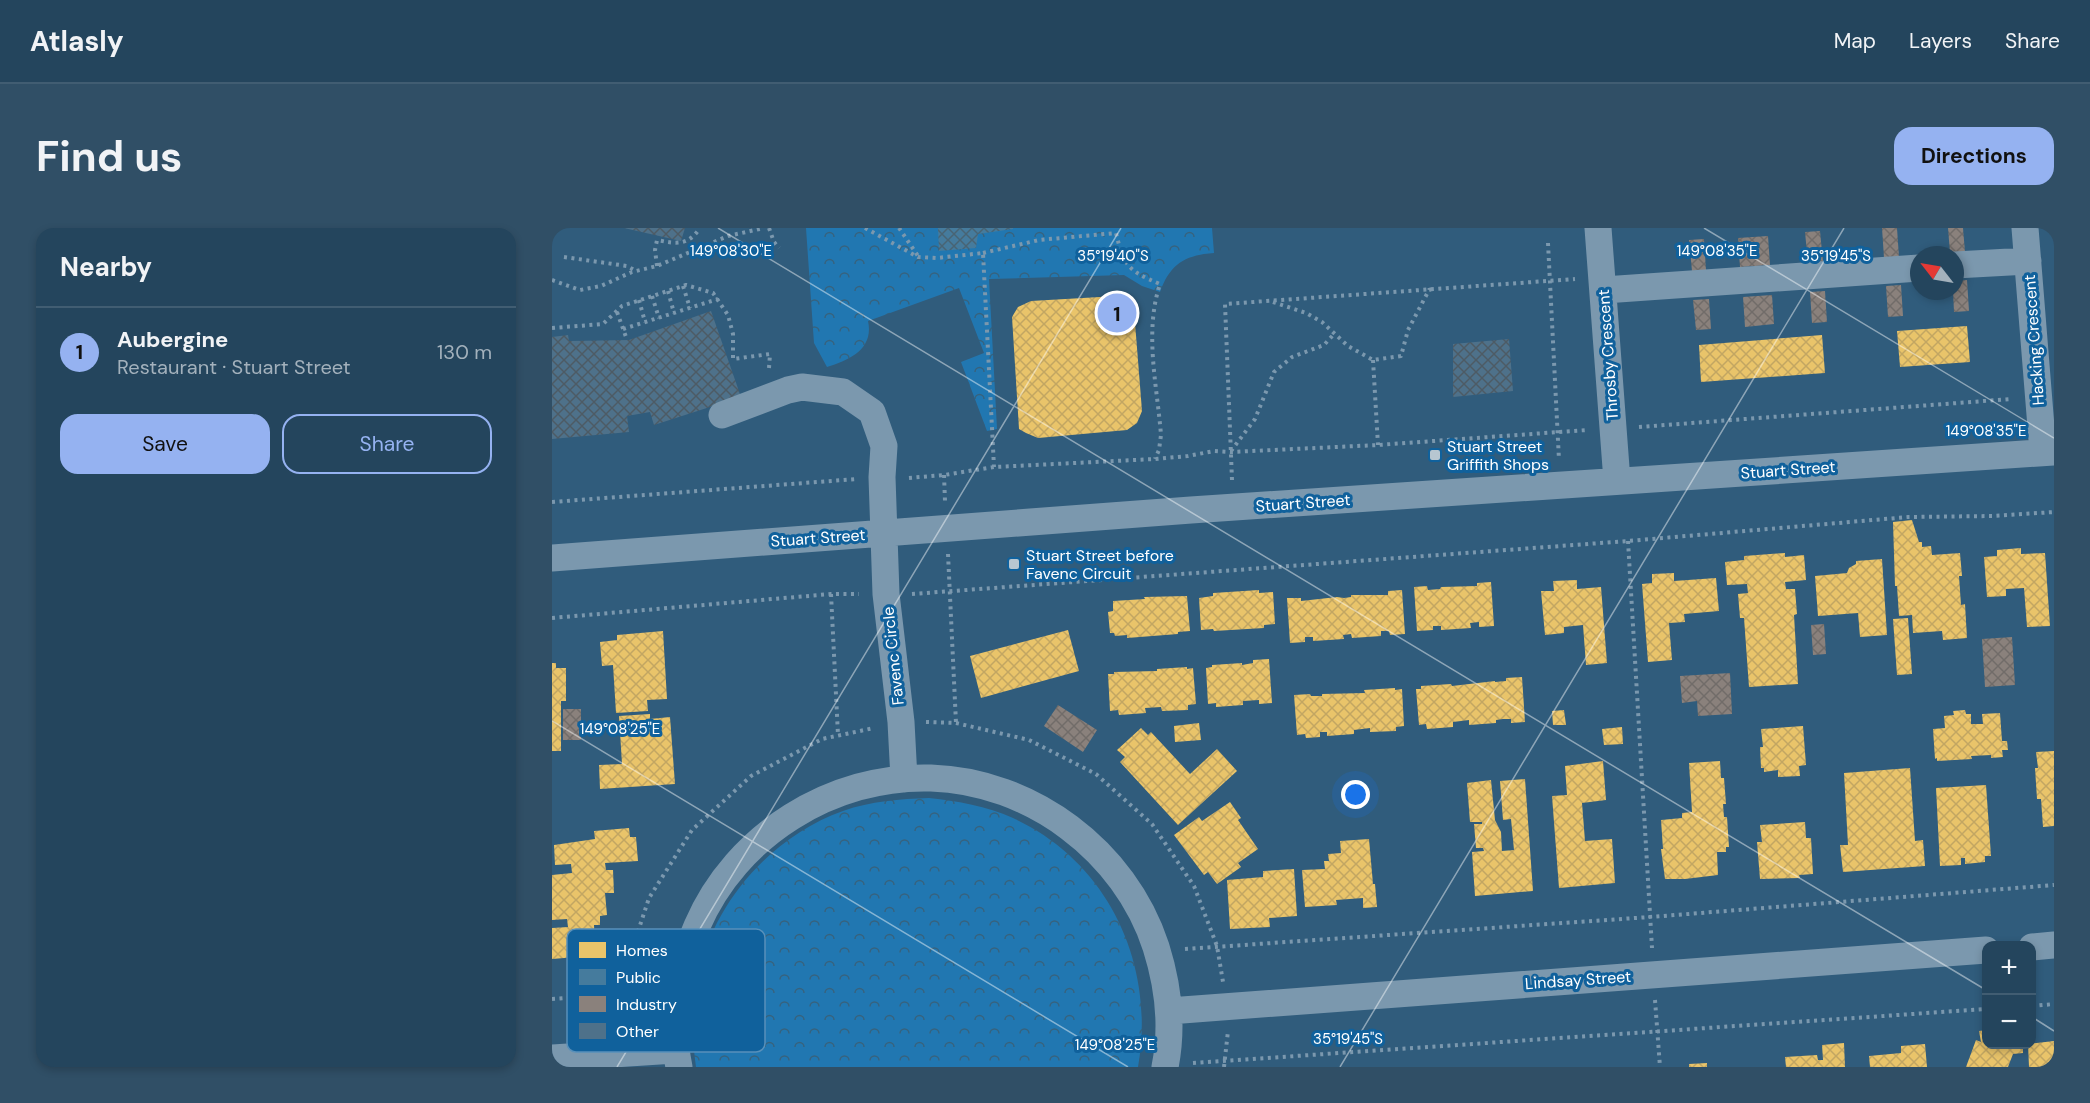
<!DOCTYPE html>
<meta charset="utf-8">
<style>
:root{--surface:#24455d;--page:#304f66;--text:#f1f3f6;--muted:#a3b1bc;--line:#415d72;--accent:#95b2f1}
body{margin:0;font-family:"DM Sans",sans-serif;background:var(--page);color:var(--text)}
.controls{position:absolute;right:18px;bottom:18px;display:grid;overflow:hidden;border-radius:12px;box-shadow:0 3px 9px #0003}
.controls button{width:54px;height:54px;display:grid;place-items:center;padding:0;border:0;border-bottom:2px solid var(--line);background:var(--surface);color:var(--text);font:30px sans-serif}
.compass{position:absolute;left:1358px;top:18px;width:54px;height:54px;border-radius:50%;background:var(--surface);box-shadow:0 3px 9px #0003;rotate:301deg}
.you{position:absolute;left:804px;top:567px;width:21px;height:21px;margin:-15px;border:4px solid #fff;border-radius:50%;background:#1a73e8;box-shadow:0 0 0 9px #1a73e833}
.badge{display:grid;place-items:center;width:39px;height:39px;border-radius:50%;background:var(--accent);color:#111;font-size:20px;font-weight:700}
.pin{position:absolute;translate:-50% -50%;border:3px solid #fff;box-shadow:0 2px 6px #0006}
.list{margin:0;padding:0;list-style:none}
h2{display:flex;justify-content:space-between;align-items:center;height:78px;margin:0;padding:0 24px;font-size:26px}
h2 small{font-size:20px;font-weight:400;color:var(--muted)}
.list li{display:grid;grid-template-columns:39px 1fr auto;gap:18px;align-items:center;box-sizing:border-box;height:90px;padding:0 24px;border-top:2px solid var(--line)}
.list b{display:block;font-size:22px;white-space:nowrap}
.list p{margin:0;font-size:20px;white-space:nowrap;color:var(--muted)}
.list em{font-size:20px;font-style:normal;color:var(--muted)}
.actions{display:flex;gap:12px;padding:18px 24px}
.actions a{flex:1;padding:14px 0;border:2px solid var(--accent);border-radius:18px;text-align:center;font-size:21px;color:var(--accent)}
.actions .main{background:var(--accent);color:#111}
.map{position:relative;flex:none;width:1502px;height:839px;overflow:hidden;border-radius:18px}
header{display:flex;align-items:center;gap:36px;box-sizing:border-box;height:84px;padding:0 30px;background:var(--surface);border-bottom:2px solid var(--line)}
header strong{font-size:28px}
nav{display:flex;gap:33px;margin-inline-start:auto;font-size:21px}
.intro{display:flex;align-items:center;justify-content:space-between;box-sizing:border-box;height:144px;padding:0 36px}
h1{margin:0;font-size:42px}
.button{padding:15px 27px;border-radius:18px;background:var(--accent);color:#111;font-size:21px;font-weight:700}
main{display:flex;gap:36px;padding:0 36px}
aside{flex:1;background:var(--surface);border-radius:18px;box-shadow:0 3px 9px #0003}
.map>svg:first-child{display:block}
.park{fill:url(#park-crowns)}
.homes{fill:url(#homes-cross-hatch)}
.public{fill:url(#public-cross-hatch)}
.industry{fill:url(#industry-cross-hatch)}
.building{fill:url(#building-cross-hatch)}
.lines{fill:none;stroke-linecap:round;stroke-linejoin:round}
.path{stroke:#7b98ae;stroke-width:4;stroke-dasharray:3 4.5;stroke-linecap:butt}
.minor{stroke:#7b98ae;stroke-width:27}
.ticks{fill:none;stroke:#fff;stroke-width:1.5;stroke-opacity:0.45}
.poi-dot{fill:#b7c6d1;stroke:#10619c;stroke-width:2}
.labels{text-anchor:middle;dominant-baseline:central;stroke-width:6;stroke-linejoin:round;paint-order:stroke}
.street-label{font-size:16px;fill:#fff;stroke:#10619c}
.poi-label{font-size:16px;fill:#fff;stroke:#10619c;text-anchor:start}
.key{fill:#10619c;stroke:#5890ba;stroke-width:1.5}
.key-label{font-size:16px;fill:#fff}
.ticks-label{font-size:15px;text-anchor:middle;fill:#fff;stroke:#10619c;stroke-width:6;stroke-linejoin:round;paint-order:stroke}
</style>
<header>
<strong>Atlasly</strong>
<nav><a>Map</a><a>Layers</a><a>Share</a></nav>
</header>
<div class="intro"><h1>Find us</h1><a class="button">Directions</a></div>
<main>
<aside>
<h2>Nearby<small></small></h2>
<ul class="list">
<li><span class="badge">1</span><div><b>Aubergine</b><p>Restaurant · Stuart Street</p></div><em>130 m</em></li>
</ul>
<div class="actions"><a class="main">Save</a><a>Share</a></div>
</aside>
<div class="map">
<svg width="1502" height="839" viewBox="0 0 1502 839">
<defs>
<pattern id="park-crowns" width="20" height="18" patternUnits="userSpaceOnUse" patternTransform="scale(1.5)"><rect width="20" height="18" fill="#2177b1"/><path d="M2 6a3 3 0 1 1 6 0M12 15a3 3 0 1 1 6 0" fill="none" stroke="#36627e"/></pattern>
<pattern id="homes-cross-hatch" width="8" height="8" patternUnits="userSpaceOnUse" patternTransform="scale(1.5)"><rect width="8" height="8" fill="#e9c46a"/><path d="M0 0l8 8M0 8l8-8" fill="none" stroke="#c2a662"/></pattern>
<pattern id="public-cross-hatch" width="8" height="8" patternUnits="userSpaceOnUse" patternTransform="scale(1.5)"><rect width="8" height="8" fill="#457b9d"/><path d="M0 0l8 8M0 8l8-8" fill="none" stroke="#486474"/></pattern>
<pattern id="industry-cross-hatch" width="8" height="8" patternUnits="userSpaceOnUse" patternTransform="scale(1.5)"><rect width="8" height="8" fill="#8a817c"/><path d="M0 0l8 8M0 8l8-8" fill="none" stroke="#716c69"/></pattern>
<pattern id="building-cross-hatch" width="8" height="8" patternUnits="userSpaceOnUse" patternTransform="scale(1.5)"><rect width="8" height="8" fill="#4e718a"/><path d="M0 0l8 8M0 8l8-8" fill="none" stroke="#4d5b65"/></pattern>
</defs>
<rect width="100%" height="100%" fill="#305c7c"/>
<!-- park -->
<path class="park" d="M254,0H660L662,25C633,27 618,36 608,64L590,58L572,47L437,51L445,201L435,203L409,134L432,125L407,60L316,93C322,121 298,132 275,139L262,115Z
M377,570C406,573 434,578 461,590C557,634 604,737 586,839H144C140,810 139,781 145,752C160,676 218,609 291,583C319,573 348,571 377,570Z"/>
<!-- homes -->
<path class="homes" d="M565,68L576,72L582,82L590,183L585,195L575,202L486,210L474,205L467,201L460,89L466,79L479,73Z
M1415,98L1418,134L1348,139L1345,103Z
M1270,107L1273,145L1149,154L1147,117Z
M1360,292L1367,314H1370V319L1379,318L1380,327L1408,325L1410,348H1407L1409,377L1413,376L1415,410L1391,412L1390,403L1361,405L1360,387L1347,388L1345,358H1343L1341,294Z
M1469,320V326L1493,325L1498,398L1475,399L1472,360L1454,361V368L1435,369L1432,329L1445,328V322Z
M1233,325V329L1252,327L1254,352L1233,354L1234,361H1243L1245,386L1242,387L1246,456L1197,459L1192,390H1188L1186,366L1196,365L1195,356L1175,357L1173,334L1192,332V328Z
M1330,331L1335,407L1308,409L1306,385L1266,388L1263,348L1295,345L1297,340L1304,336V333Z
M1122,345V353L1164,350L1167,383L1132,386L1133,394L1117,395L1120,432L1096,434L1090,356L1100,355V346Z
M1025,352V361L1049,359L1055,435L1034,437L1031,397L1012,399V405L993,407L989,363H1002L1001,353Z
M939,354L942,398L927,399V394L918,395L919,400L889,402V398H881V402L865,403L862,359L875,358L876,362L888,361L889,359L925,358V355Z
M707,362V365L721,364L723,396L712,397V400L662,403L661,401L649,402L647,370L661,368V365Z
M850,362L853,406L838,407L837,403H829V408L800,410L799,406L791,407L792,411L761,413V409H753V414L738,415L735,370H749V373L785,369L792,370L799,369V367H836V363Z
M635,368L638,403L626,404V406L575,410V407L563,408L562,405H558L556,384L561,383V373L593,371L592,369Z
M1356,390L1360,446L1345,447L1341,391Z
M516,402L527,443L429,470L418,428Z
M111,403L115,471L95,472L96,483L64,485L61,437L50,438L48,414L65,412V407Z
M717,431L720,475L707,476V472L691,473V477L664,479V475L656,476L654,440L660,439V437L690,435V437L701,435V432Z
M0,435H4V440H14V473H9V523H0Z
M635,439V441L641,440L644,476L636,477V482L610,483L609,479L593,480L594,485L567,487L566,482L558,483L556,446H562V444L605,443V441Z
M970,449L973,494L959,495V491H951L944,492V495L917,497V492L901,494V499L875,501L874,496L867,497L864,461H869V458L899,456L900,458L943,453V454L954,453V450Z
M843,460V462L850,461L852,498L844,499V503L818,504V500L802,502V506L775,508V504H768V509L754,510L753,506L745,507L742,467L758,466L759,468H770V466L813,465L812,462Z
M1012,482L1014,497H1001L1000,483Z
M1413,482L1414,486H1419V496H1431L1430,486L1448,485L1450,513H1455L1456,522H1450L1451,529L1439,530V527L1419,528L1420,531L1385,533V530L1383,531L1381,501L1393,500L1392,488L1402,487L1401,483Z
M98,486V491L118,489L123,556L48,561L47,537L70,536L67,488Z
M647,495L649,512L623,514L622,498Z
M1251,498L1254,537L1247,538L1248,548L1226,549V542L1212,544V540H1209L1208,519H1211L1209,501Z
M1070,499L1071,516L1052,517L1050,501Z
M589,500L596,507L599,504L638,546L665,521L685,543L626,597L568,534L573,529L565,522Z
M1502,523V598L1491,599L1489,571H1485L1483,540H1486L1484,524Z
M1051,533L1054,572L1030,575L1033,613L1060,611L1063,655L1007,660L1000,568L1015,567L1013,538Z
M1168,533L1169,550H1172L1174,576H1171L1172,589H1175L1177,619H1174V624H1165L1166,647L1133,651H1113L1109,621H1111L1109,592L1130,590V585L1140,584L1137,535Z
M1358,540L1363,613L1371,612L1373,638L1291,644L1288,617H1296L1292,545Z
M973,551L981,663L923,668L920,624L932,623L931,620H924L922,596H930V594H918L915,555L939,552L943,592L949,604L950,623L962,622L959,591L951,592L948,553Z
M1434,557L1439,628H1433V634L1413,636V630H1409V637L1388,638L1384,560Z
M678,574L689,590L686,592L706,621L686,635L689,639L665,656L656,644L652,647L622,607L647,589L650,593Z
M1253,594L1254,610H1259L1261,646L1247,647L1248,650L1208,651L1205,614H1210L1208,597Z
M77,600L78,609H84L86,633L53,635L54,642H61L62,665H53L55,687L48,688V697H42L43,719H36L37,728L0,731V700L16,699L15,691L0,692V647L20,645L19,636L3,637L2,617L43,611L42,603Z
M817,611L821,656H823L825,679L811,680V670L784,672L785,677L753,679L750,642L773,641L772,633H777L776,626L789,625L788,613Z
M742,641L745,688L717,690L718,699L678,701L675,652L711,649V643Z
M1434,802V816H1471V825L1461,826L1456,839H1414L1424,812L1429,814L1427,803Z
M1502,813V839H1477L1476,816Z
M1292,815L1293,839H1234L1233,829L1265,827L1266,832H1271L1270,817Z
M1373,816L1375,839H1318L1317,828L1349,825V818Z
M1155,835V839H1137V836Z"/>
<!-- public -->
<path class="public" d="M386,0H461V1L426,6L424,20L387,23Z"/>
<!-- industry -->
<path class="industry" d="M1330,0H1345L1347,29L1332,30Z
M1396,0H1411L1413,24L1398,25Z
M1268,3L1271,34L1256,35L1253,4Z
M1216,8L1218,37L1188,39L1186,10Z
M1152,11L1154,42L1140,43L1137,12Z
M1415,52L1417,83L1402,84L1401,63H1403V53Z
M1349,57L1351,88L1336,89L1334,58Z
M1273,63L1275,94L1260,95L1258,64Z
M1220,67L1222,96L1193,99L1191,69Z
M1157,71L1159,101L1144,102L1141,72Z
M1272,396L1274,426L1261,427L1259,397Z
M1460,409L1463,457L1433,459L1430,411Z
M1178,445L1180,486L1146,488L1145,473L1130,475L1128,448Z
M506,477L545,502L531,524L492,498Z
M11,481H29V512H11Z"/>
<!-- building -->
<path class="building" d="M72,0H133L129,13Z
M159,83L189,169L102,197L98,184L75,188L77,204L0,211V109L16,107L17,113L77,112Z
M957,111L961,163L901,169V116Z"/>
<g class="lines">
<!-- path -->
<path class="path" d="M217,0L222,14L227,20
M313,0L366,29L385,30L431,25L442,239
M347,0L366,28
M996,15L1007,232
M431,25L487,12L564,5C572,39 577,43 608,56C592,104 605,157 609,207L607,222L603,231
M12,29L75,38L84,43
M105,38L103,22L105,12C124,16 136,18 148,0
M0,52L28,62L49,58L80,44L105,38L176,8L212,0
M131,58L138,80
M116,63L122,85
M100,68L107,90
M87,72L93,94
M721,74L754,85L770,94L796,118L821,132L849,128L856,102L877,62L880,61
M65,84L74,109
M0,100L51,96L70,78L134,57L161,65L176,87L181,106V131L218,126L217,140
M71,101L166,71
M821,132L826,217
M1087,199L1459,171
M679,223L703,191L722,144L740,129L772,117L782,106
M392,247L393,273
M357,250L392,247L442,239L603,231L636,228L662,223L679,224L826,217L1035,202
M680,252L673,76L1023,51
M0,274L305,251
M1076,313L1100,720
M396,326L404,495
M279,366L286,507
M360,366L1076,313L1356,289L1441,288L1502,284
M0,390L279,366H307
M374,494L404,495L477,512L544,546L600,596L642,658L665,718L671,754
M633,721L1098,689L1502,657
M0,771L72,766
M1103,772L1108,839
M1480,778L1502,776
M70,799L72,746L97,670L140,602L199,548L270,511L322,500
M641,835L1434,781
M672,839L676,803"/>
<!-- minor -->
<path class="minor" d="M1046,0L1065,253
M1473,0L1491,224
M1403,37L1476,33
M1052,62L1367,40
M170,187L236,162L250,159L291,164L320,184L332,218L330,249L334,366L349,494L352,551
M0,330L639,282L1502,224
M1480,719L1502,717
M617,783L1434,722
M0,830L123,822
M127,839C117,791 126,742 145,698C184,607 280,547 379,550C479,553 573,623 604,719C616,757 621,799 613,839"/>
</g>
<!-- ticks -->
<path class="ticks" d="M166,0L1434,762M1152,0L1502,210M0,493L576,839M1480,789L1502,803M65,839L569,0M788,839L1292,0"/>
<!-- markers -->
<g class="poi-dot">
<rect x="877" y="221" width="12" height="12" rx="3"/>
<rect x="456" y="330" width="12" height="12" rx="3"/>
</g>
<g class="labels">
<!-- street labels -->
<g class="street-label">
<text transform="translate(1482 112) rotate(-94)">Hacking Crescent</text>
<text transform="translate(1056 127) rotate(-94)">Throsby Crescent</text>
<text transform="translate(1236 242) rotate(-4)">Stuart Street</text>
<text transform="translate(751 275) rotate(-4)">Stuart Street</text>
<text transform="translate(266 310) rotate(-4)">Stuart Street</text>
<text transform="translate(341 428) rotate(-96)">Favenc Circle</text>
<text transform="translate(1026 752) rotate(-4)">Lindsay Street</text>
</g>
<!-- poi labels -->
<g class="poi-label">
<text x="895" y="218">Stuart Street<tspan x="895" dy="18">Griffith Shops</tspan></text>
<text x="474" y="327">Stuart Street before<tspan x="474" dy="18">Favenc Circuit</tspan></text>
</g>
</g>
<!-- legend -->
<rect x="15" y="701" width="198" height="123" rx="9" class="key"/>
<rect x="27" y="714" width="27" height="16" fill="#e9c46a"/>
<rect x="27" y="741" width="27" height="16" fill="#457b9d"/>
<rect x="27" y="768" width="27" height="16" fill="#8a817c"/>
<rect x="27" y="795" width="27" height="16" fill="#4e718a"/>
<g class="key-label">
<text x="64" y="728">Homes</text>
<text x="64" y="755">Public</text>
<text x="64" y="782">Industry</text>
<text x="64" y="809">Other</text>
</g>
<g class="ticks-label">
<text x="179" y="28">149°08'30"E</text>
<text x="1165" y="28">149°08'35"E</text>
<text x="561" y="33">35°19'40"S</text>
<text x="1284" y="33">35°19'45"S</text>
<text x="1434" y="208">149°08'35"E</text>
<text x="68" y="506">149°08'25"E</text>
<text x="796" y="816">35°19'45"S</text>
<text x="563" y="822">149°08'25"E</text>
</g>
</svg>
<div class="controls">
<button>+</button>
<button>−</button>
</div>
<svg class="compass" viewBox="-18 -18 36 36"><path d="M0-13l5 13h-10z" fill="#e53935"/><path d="M0 13l5-13h-10z" fill="#a3b1bc"/></svg>
<div class="you"></div>
<div class="pin badge" style="left:565px;top:85px">1</div>
</div>
</main>
